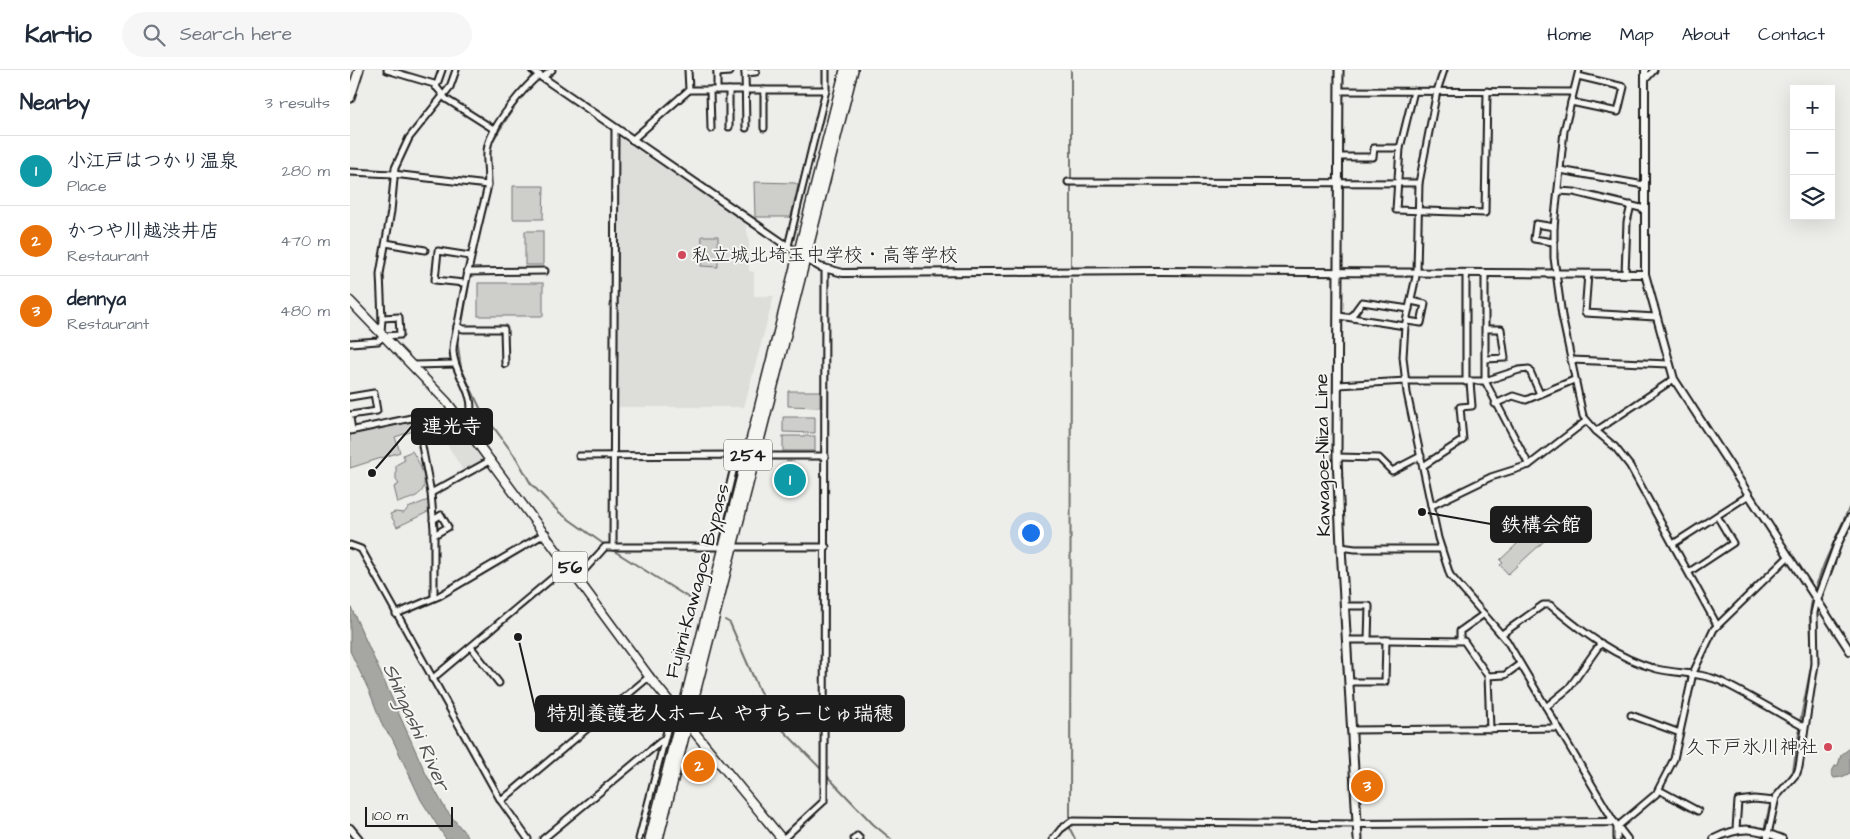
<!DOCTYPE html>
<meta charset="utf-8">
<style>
body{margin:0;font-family:"Architects Daughter","Klee One",sans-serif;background:#f6f6f7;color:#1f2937}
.controls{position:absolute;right:15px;top:15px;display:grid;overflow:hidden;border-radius:0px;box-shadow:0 5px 20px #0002}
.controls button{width:45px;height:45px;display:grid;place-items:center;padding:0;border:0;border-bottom:1px solid #e0e1e3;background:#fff;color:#1f2937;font:25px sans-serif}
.scale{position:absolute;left:15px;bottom:12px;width:88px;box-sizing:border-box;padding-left:5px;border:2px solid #1c1c1c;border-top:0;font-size:14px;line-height:18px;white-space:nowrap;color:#1c1c1c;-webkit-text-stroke:4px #f6f6f2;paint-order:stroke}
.you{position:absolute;left:680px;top:462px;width:18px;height:18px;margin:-12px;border:4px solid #fff;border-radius:50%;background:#1a73e8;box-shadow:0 0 0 8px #1a73e833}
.badge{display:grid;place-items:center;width:32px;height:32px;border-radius:50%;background:#2563eb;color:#fff;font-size:16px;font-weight:700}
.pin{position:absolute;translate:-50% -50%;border:2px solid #fff;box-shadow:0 1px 5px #0006}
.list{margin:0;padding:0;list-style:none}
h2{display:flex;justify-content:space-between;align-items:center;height:65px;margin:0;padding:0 20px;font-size:21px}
h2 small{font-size:16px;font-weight:400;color:#747a83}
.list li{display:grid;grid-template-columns:32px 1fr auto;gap:15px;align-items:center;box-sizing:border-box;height:70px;padding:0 20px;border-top:1px solid #e0e1e3}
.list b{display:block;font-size:19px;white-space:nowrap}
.list p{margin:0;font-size:16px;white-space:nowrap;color:#747a83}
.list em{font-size:16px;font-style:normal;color:#747a83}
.icon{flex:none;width:28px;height:28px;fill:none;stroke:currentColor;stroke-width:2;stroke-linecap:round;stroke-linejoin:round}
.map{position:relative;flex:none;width:1500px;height:769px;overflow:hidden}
header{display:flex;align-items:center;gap:30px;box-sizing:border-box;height:70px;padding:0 25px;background:#fff;border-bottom:1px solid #e0e1e3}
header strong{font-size:24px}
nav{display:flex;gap:28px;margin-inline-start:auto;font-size:18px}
.search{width:350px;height:45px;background:#f6f6f7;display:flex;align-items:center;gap:12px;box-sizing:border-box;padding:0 18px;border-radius:28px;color:#747a83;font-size:19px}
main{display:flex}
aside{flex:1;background:#fff}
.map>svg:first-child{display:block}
.built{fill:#ddddda}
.green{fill:#cececb;stroke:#757574}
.water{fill:#a6a6a3;stroke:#6f6f6d}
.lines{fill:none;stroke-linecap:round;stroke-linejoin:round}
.stream{stroke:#6f6f6d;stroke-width:2}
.minor-casing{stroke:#1c1c1c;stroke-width:9}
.tertiary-casing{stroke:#1c1c1c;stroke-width:10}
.secondary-casing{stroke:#1c1c1c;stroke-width:11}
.primary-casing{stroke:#1c1c1c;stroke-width:11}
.trunk-casing{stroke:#1c1c1c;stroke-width:12}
.minor{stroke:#f6f6f2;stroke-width:5}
.tertiary{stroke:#f6f6f2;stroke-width:6}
.secondary{stroke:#f6f6f2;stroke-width:7}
.primary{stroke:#f6f6f2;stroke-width:8}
.trunk{stroke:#f6f6f2;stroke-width:9}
.poi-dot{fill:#d1495b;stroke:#f6f6f2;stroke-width:2}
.labels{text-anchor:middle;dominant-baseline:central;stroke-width:4;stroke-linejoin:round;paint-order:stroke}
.shield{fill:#f6f6f2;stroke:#5d5d5c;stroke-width:1}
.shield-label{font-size:18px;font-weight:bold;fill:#1c1c1c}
.poi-label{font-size:19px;fill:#1c1c1c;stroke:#f6f6f2;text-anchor:start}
.street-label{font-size:19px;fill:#1c1c1c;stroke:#f6f6f2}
.water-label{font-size:20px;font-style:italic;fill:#535352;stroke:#f6f6f2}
.leader{fill:none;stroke:#1c1c1c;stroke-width:2}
.callout-dot{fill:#1c1c1c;stroke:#f6f6f2;stroke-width:2}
.callout{fill:#1c1c1c;stroke:#1c1c1c;stroke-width:2}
.callout-label{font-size:20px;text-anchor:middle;font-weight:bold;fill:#fff}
</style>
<header>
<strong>Kartio</strong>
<div class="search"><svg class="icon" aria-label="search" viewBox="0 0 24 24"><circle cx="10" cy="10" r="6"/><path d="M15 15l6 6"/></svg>Search here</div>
<nav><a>Home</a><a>Map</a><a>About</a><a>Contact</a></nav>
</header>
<main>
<aside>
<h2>Nearby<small>3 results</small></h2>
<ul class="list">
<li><span class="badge" style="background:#0f9aa8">1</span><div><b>小江戸はつかり温泉</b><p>Place</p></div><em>280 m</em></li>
<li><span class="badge" style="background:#e8710a">2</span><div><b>かつや川越渋井店</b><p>Restaurant</p></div><em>470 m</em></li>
<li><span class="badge" style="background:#e8710a">3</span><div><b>dennya</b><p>Restaurant</p></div><em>480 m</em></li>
</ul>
</aside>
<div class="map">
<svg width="1500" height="769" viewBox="0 0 1500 769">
<rect width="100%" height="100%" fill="#edede9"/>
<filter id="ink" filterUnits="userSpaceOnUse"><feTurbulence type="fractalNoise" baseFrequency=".02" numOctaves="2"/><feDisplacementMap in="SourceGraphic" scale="10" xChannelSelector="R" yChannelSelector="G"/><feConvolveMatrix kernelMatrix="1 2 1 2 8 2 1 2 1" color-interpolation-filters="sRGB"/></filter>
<g filter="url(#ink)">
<g class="built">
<path d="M267 66 395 152 399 169V201L404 202V226H424L394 337H265Z"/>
<path d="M110 356 136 390 114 402 92 366Z"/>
</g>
<g class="green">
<path d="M404 112 445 113 448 115 441 147H405Z"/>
<path d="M163 116H194L193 149H163Z"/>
<rect x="175" y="161" width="18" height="34"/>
<path d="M352 166H368V197L351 196Z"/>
<rect x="128" y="213" width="65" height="33"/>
<path d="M438 321H470V337L438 336Z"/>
<path d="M433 347H465V363L433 362Z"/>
<path d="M61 352 63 361 45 367 50 382 0 398V364Z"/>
<rect x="433" y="366" width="32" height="15"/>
<path d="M62 381C68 390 80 412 71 422 65 429 56 429 48 433L44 417 49 414 46 410V395L55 390 53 385Z"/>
<path d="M78 430 80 441 47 457 40 444 45 442 54 443 58 438Z"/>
<path d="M1185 447 1203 463 1158 504 1150 495 1153 493 1150 490 1167 474 1163 469Z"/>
</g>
<g class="water">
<path d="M0 535 76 704 96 740 120 769H96L71 730 42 668 33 657 20 623 0 581Z"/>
<path d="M1500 678V703L1492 707 1484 708 1481 703 1485 696 1488 695 1491 685Z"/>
</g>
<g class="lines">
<g class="stream">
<path d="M136 135 142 114 139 88 142 72 172 25"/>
<path d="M126 176 131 152"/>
<path d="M124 185 112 254 107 269 111 298 131 340 167 389 181 414 210 443 255 475"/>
<path d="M721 196V0"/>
<path d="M721 209 720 759 725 769"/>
<path d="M261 479 347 533"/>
<path d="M1464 521 1474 494 1500 436"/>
<path d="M375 550 380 553 409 620 431 658 473 701"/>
<path d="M1450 652 1462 592 1460 544 1462 528"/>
<path d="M476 705 523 754 541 769"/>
<path d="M1412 769 1422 726 1438 709 1443 701 1450 657"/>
</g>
<g class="minor-casing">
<g id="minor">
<path d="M37 0 84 14 96 29 145 60"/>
<path d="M395 0 396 58"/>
<path d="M1094 0 1087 21 1069 113 1067 202 1055 256 1053 287 1057 323 1088 468 1100 505 1157 571 1264 752"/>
<path d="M1229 0 1214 61 1204 157V188L1212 246 1233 346 1246 361 1265 377 1280 396 1367 555"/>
<path d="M367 3 380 2"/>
<path d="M395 3 406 2"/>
<path d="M192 8 202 0"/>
<path d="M1295 10 1304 0"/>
<path d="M86 17 92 0"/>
<path d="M339 20H476V0"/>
<path d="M360 20 361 59"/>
<path d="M367 20V0"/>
<path d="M989 21 1222 22"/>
<path d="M1064 21 1050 78 1046 140 1135 143 1137 21"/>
<path d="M1221 32 1268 42 1274 17 1228 6"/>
<path d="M379 57V20"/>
<path d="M414 58V20"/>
<path d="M282 70 339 20 338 0"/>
<path d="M989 87H1023L1024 78H1050"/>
<path d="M1210 100 1294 115"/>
<path d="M0 102 43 104 138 115"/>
<path d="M718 112 1069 113"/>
<path d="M1208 121 1224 122 1295 139"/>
<path d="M1203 172 1184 169 1186 154 1204 157"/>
<path d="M36 173 75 180"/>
<path d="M438 176 476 20"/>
<path d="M117 202 195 201"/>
<path d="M1116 203V312"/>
<path d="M1238 204 1235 243 1306 247"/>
<path d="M1275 204 1277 152 1281 135"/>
<path d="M114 213 85 210 88 181 120 186"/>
<path d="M989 246 1055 256"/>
<path d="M1001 247 1012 232 1059 239"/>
<path d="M1057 251 1071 253 1075 234 1061 231"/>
<path d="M107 256 113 259H154L155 294"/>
<path d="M1136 259H1151L1155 288 1136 289"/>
<path d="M31 262 32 249 30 204 41 141 45 98 59 68 100 17 106 0"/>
<path d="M0 273 28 271 34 266 50 265 49 247 32 248"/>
<path d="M1221 290 1319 294"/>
<path d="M64 295 105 294"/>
<path d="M988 315 1056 311H1135V203"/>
<path d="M0 327 24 323 27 341 0 345"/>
<path d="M1145 334 1163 326 1176 330 1224 310"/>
<path d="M0 348 2 360"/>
<path d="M115 355C133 328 104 308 103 281 103 268 108 256 110 243 117 203 126 164 136 124 141 106 134 90 138 75 143 55 173 18 189 5L182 0"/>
<path d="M0 361 66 347"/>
<path d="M1246 361 1324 309"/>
<path d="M72 376 81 423"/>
<path d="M229 386 387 385 365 476"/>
<path d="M418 386H475"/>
<path d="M987 387 1029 388 1042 401 1071 386"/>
<path d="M1179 395 1135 311 1169 300 1179 299 1190 324"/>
<path d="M1073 396 1113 370 1110 337 1122 336 1120 312"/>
<path d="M1081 436 1141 407 1179 395 1236 351"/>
<path d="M83 450 91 445 98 457 84 465"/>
<path d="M1323 474 1399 425"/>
<path d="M0 475 11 479 151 731 178 769"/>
<path d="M263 477 265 58"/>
<path d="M991 477 1005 479H1091"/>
<path d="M1339 502 1383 473 1367 446"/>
<path d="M228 507 255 477H476"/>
<path d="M84 527V459L81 423 141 390"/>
<path d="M995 536H1019L1018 570H1036L1035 612H999"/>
<path d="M46 544 89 526 196 463"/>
<path d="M1152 564 1193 535H1200C1231 561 1267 589 1307 599 1328 604 1350 602 1370 611 1399 625 1426 642 1454 657"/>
<path d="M996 570H1018"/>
<path d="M1036 570 1114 571 1138 606 1140 659"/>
<path d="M1110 570V561L1113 559 1134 544"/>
<path d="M121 577 149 613"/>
<path d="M1138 606 1155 605 1170 594"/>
<path d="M82 609 218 495"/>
<path d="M1196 637 1219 618 1251 573"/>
<path d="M1281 645 1330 663"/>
<path d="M1001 660 1209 658"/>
<path d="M1309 720 1348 741"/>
<path d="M151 731 300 606"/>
<path d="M1386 759 1388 731 1404 729 1425 731"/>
<path d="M193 769 315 668"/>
<path d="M289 769 323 637"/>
<path d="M433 769 474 731 475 198"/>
<path d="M504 769 507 766 510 769"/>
<path d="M703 769 711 759 722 751 1007 754"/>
<path d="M1267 769V757L1306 724 1324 689 1343 603 1364 559 1438 487"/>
<path d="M1417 769 1426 727 1447 703 1449 697 1465 594 1464 543 1467 530"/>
</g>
</g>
<g class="tertiary-casing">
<g id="tertiary">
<path d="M1295 0V204L1324 309 1500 581"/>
<path d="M189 5 456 189 470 197 493 203 810 201 1295 204"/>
<path d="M1467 530 1488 473 1500 448"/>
<path d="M1007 754 1264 752 1277 769"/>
<path d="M0 758 9 769"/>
<path d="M1364 769C1390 756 1405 757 1432 769"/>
</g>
</g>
<g class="secondary-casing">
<path id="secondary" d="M989 0 987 387 991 477 1008 769"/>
</g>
<g class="primary-casing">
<g id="primary">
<path d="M0 28 9 0"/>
<path d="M0 231 97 332 301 609 432 769"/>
</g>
</g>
<g class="trunk-casing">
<g id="trunk">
<path d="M300 769 495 0"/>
<path d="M308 769 503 0"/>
</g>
</g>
<use href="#minor" class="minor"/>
<use href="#tertiary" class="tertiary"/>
<use href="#secondary" class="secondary"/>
<use href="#primary" class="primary"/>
<use href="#trunk" class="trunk"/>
</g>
</g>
<g class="poi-dot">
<circle cx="332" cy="185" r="5"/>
<circle cx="1478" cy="677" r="5"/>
</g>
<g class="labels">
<g class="shield">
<rect x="374" y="369.5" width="48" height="31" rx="4"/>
<rect x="202.5" y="481.5" width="35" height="31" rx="4"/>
</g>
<g class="shield-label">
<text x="398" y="385">254</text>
<text x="220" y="497">56</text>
</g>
<g class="poi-label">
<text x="342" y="185">私立城北埼玉中学校・高等学校</text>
<text x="1468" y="677" text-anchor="end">久下戸氷川神社</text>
</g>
<g class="street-label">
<text transform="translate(973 385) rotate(-91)">Kawagoe-Niiza Line</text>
<text transform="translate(348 511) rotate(-75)">Fujimi-Kawagoe Bypass</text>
</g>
<g class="water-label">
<text transform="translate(66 657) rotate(66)">Shingashi River</text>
</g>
</g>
<path class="leader" d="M22 403L62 356M1072 442L1141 454M168 567L186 643"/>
<g class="callout-dot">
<circle cx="22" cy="403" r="5"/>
<circle cx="1072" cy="442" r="5"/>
<circle cx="168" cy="567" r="5"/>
</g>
<g class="callout">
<rect x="62" y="339" width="80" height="35" rx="5"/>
<rect x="1141" y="437" width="100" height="35" rx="5"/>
<rect x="186" y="626" width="368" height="35" rx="5"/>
</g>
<g class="callout-label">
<text x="102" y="363">連光寺</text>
<text x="1191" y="461">鉄構会館</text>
<text x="370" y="650">特別養護老人ホーム やすらーじゅ瑞穂</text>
</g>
</svg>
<div class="controls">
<button>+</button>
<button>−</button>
<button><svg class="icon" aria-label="layers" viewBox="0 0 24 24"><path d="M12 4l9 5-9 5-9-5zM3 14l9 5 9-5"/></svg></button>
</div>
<div class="scale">100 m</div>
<div class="you"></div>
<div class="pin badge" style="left:440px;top:410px;background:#0f9aa8">1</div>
<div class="pin badge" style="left:349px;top:696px;background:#e8710a">2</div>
<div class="pin badge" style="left:1017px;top:716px;background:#e8710a">3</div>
</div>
</main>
